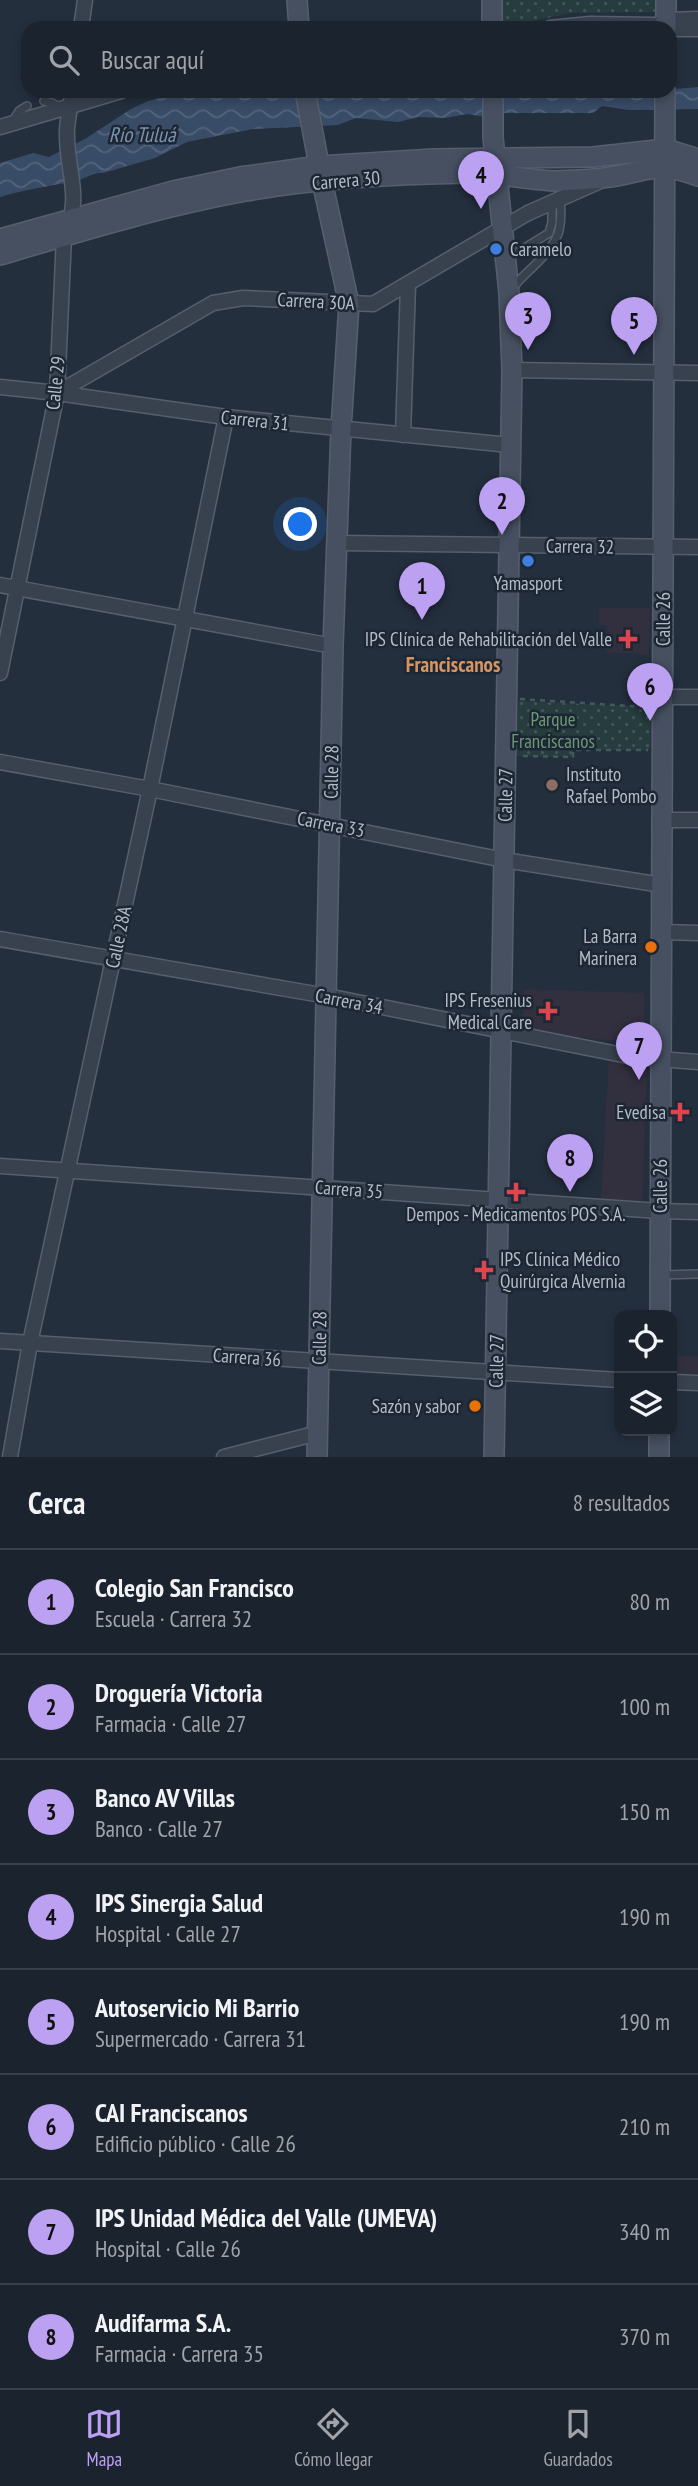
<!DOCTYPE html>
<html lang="es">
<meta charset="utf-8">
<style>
body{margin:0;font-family:"PT Sans Narrow",sans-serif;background:#282f3a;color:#f1f3f6}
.controls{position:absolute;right:21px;bottom:21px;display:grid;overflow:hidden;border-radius:14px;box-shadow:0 4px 10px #0003}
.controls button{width:63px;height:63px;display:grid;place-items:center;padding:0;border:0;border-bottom:2px solid #39404a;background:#1b232e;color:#f1f3f6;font:35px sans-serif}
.you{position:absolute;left:301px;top:525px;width:24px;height:24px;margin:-18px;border:5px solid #fff;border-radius:50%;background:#1a73e8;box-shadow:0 0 0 10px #1a73e833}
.badge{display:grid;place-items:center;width:46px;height:46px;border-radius:50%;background:#bca0f2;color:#111;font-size:23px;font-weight:700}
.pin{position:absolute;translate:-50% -58px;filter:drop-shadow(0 2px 4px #0008)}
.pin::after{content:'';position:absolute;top:37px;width:24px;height:21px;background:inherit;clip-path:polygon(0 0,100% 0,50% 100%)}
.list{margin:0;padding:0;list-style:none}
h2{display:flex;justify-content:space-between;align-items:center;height:91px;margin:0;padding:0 28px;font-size:30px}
h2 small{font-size:23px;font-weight:400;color:#a0a4aa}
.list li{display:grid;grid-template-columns:46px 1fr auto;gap:21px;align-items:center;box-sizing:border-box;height:105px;padding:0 28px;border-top:2px solid #39404a}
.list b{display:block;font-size:26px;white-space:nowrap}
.list p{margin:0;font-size:23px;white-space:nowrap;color:#a0a4aa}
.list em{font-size:23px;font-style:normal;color:#a0a4aa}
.icon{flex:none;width:38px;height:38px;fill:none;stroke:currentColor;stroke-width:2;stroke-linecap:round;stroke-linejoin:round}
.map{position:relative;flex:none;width:698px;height:1457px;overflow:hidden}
.search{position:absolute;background:#1b232e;box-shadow:0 4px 10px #0003;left:21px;right:21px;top:21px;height:77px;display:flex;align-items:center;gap:18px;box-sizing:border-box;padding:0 24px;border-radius:21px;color:#a0a4aa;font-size:26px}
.sheet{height:931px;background:#1b232e}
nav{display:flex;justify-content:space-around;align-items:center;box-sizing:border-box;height:98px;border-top:2px solid #39404a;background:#1b232e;font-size:19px;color:#a0a4aa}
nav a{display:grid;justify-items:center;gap:4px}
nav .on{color:#bca0f2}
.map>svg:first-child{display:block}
.medical{fill:#32303f}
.park{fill:url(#park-dots)}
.water{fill:url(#water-waves)}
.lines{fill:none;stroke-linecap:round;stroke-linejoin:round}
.lane-casing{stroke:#565f6c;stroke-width:10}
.street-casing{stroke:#565f6c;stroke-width:17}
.secondary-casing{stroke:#565f6c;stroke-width:22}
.path{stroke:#44595c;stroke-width:2.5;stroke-dasharray:5 5;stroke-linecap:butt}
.lane{stroke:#38414e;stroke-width:7}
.street{stroke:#38414e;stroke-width:14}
.secondary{stroke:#465061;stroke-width:19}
.shop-dot{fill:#3f7fe0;stroke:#1d2633;stroke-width:2.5}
.health-dot{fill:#e0444e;stroke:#1d2633;stroke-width:2.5}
.education-dot{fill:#8d6e63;stroke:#1d2633;stroke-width:2.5}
.food-dot{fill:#e8710a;stroke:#1d2633;stroke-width:2.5}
.labels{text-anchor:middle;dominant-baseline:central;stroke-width:5;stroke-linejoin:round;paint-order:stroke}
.street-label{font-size:19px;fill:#b4bcc9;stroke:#1d2633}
.poi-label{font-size:19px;fill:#b4bcc9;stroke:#1d2633;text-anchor:end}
.park-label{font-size:19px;fill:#6b9a76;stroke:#1d2633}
.water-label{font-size:21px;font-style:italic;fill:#7c92b1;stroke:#1d2633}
.neighbourhood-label{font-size:21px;font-weight:bold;fill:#d59563;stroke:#1d2633}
</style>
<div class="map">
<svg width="698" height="1457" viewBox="0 0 698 1457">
<defs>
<pattern id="park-dots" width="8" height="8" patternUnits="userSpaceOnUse" patternTransform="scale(1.75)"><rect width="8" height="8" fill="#263c3f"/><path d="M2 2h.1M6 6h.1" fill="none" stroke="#435659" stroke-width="1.8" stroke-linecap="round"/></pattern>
<pattern id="water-waves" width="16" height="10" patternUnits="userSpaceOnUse" patternTransform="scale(1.75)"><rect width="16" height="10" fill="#394c67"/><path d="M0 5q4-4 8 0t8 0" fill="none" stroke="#53647b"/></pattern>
</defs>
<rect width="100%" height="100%" fill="#242f3e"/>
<g class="medical">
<path d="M599 608H650L649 654 607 653V625H599Z"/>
<path d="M524 989 644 993 645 1043 571 1037 522 1030Z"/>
<path d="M609 1060 647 1066 642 1204 601 1202Z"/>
<rect x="675" y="1356" width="23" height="18"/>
</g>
<g class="park">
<path d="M500 0H658V12L571 13 500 28Z"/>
<path d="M518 701 651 707 650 750H573V757L516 756Z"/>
</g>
<path class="water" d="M670 85 676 89 698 87V109L629 110 602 106 593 113H499L492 118 467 114 445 118 418 117 398 122 356 118 338 125 253 129 187 142 155 158 103 173C91 172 84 180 72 182 48 186 23 190 0 197V163L33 153 49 157 85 139 131 109 148 101 189 91H344C373 99 407 99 436 91H670Z"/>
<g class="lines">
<g class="lane-casing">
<g id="lane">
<path d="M44 101 52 103 61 108"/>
<path d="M13 121 19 111 27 106"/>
<path d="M508 258 549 233 552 222V202"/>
<path d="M513 288C520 278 528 272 536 264 559 241 563 230 560 199"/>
<path d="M661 1275 698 1274"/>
</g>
</g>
<g class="street-casing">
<g id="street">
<path d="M660 23 666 20 698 19"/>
<path d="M81 28 85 0"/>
<path d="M550 28 590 24 656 25 662 28"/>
<path d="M670 29H698"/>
<path d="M0 127 121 91"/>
<path d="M512 370 698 373"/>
<path d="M0 387 57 393 226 417 510 445"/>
<path d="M57 393 213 303 243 298 373 304 528 213 598 182"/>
<path d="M403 435 408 285"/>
<path d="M337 543 698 547"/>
<path d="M0 585 333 646"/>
<path d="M0 673 57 393 64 236C84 196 65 169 67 129 68 116 71 103 73 91"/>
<path d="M663 697H698"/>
<path d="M0 762 150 789 504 860 662 885"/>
<path d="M662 820H698"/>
<path d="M661 932 698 933"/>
<path d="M0 939 327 996 633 1057 698 1062"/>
<path d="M0 1166 660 1211 698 1212"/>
<path d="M0 1341 619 1380"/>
<path d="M672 1382 698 1383"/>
<path d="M10 1457 30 1343 150 789 226 417"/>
<path d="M224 1457 318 1433"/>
</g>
</g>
<g class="secondary-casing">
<g id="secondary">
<path d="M297 0 299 28"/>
<path d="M492 0V28"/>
<path d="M666 28V0"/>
<path d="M305 91 322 181 349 304 341 429 333 646 317 1457"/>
<path d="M493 91V137L509 293 512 370 494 1457"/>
<path d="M0 239 173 191 240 177 319 166 434 159 593 157 666 149 698 159"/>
<path d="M0 255C81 231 163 206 246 191 319 178 394 174 468 173 498 172 528 181 558 181 574 180 594 180 610 177 650 171 656 160 698 176"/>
<path d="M660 1315 665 91"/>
<path d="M659 1457V1431"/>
</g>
</g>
<g class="path">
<path d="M517 28 537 23"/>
<path d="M520 699 646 707"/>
<path d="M523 756 573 757V750H648"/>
</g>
<use href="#lane" class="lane"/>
<use href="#street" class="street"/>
<use href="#secondary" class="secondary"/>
</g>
<g class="shop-dot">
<circle cx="496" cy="249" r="7"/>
<circle cx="528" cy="561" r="7"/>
</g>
<g class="health-dot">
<path d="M624.5 628.5h7v7h7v7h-7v7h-7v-7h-7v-7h7z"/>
<path d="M544.5 1000.5h7v7h7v7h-7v7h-7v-7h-7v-7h7z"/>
<path d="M676.5 1101.5h7v7h7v7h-7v7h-7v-7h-7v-7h7z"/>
<path d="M512.5 1181.5h7v7h7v7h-7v7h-7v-7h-7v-7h7z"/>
<path d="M480.5 1259.5h7v7h7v7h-7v7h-7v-7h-7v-7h7z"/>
</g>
<circle class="education-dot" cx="552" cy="785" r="7"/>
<g class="food-dot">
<circle cx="651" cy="947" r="7"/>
<circle cx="475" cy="1406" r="7"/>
</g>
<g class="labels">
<g class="street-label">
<text transform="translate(346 180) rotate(-5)">Carrera 30</text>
<text transform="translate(316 301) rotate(3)">Carrera 30A</text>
<text transform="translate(55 383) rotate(-84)">Calle 29</text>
<text transform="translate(255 420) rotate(6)">Carrera 31</text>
<text transform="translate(580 546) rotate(1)">Carrera 32</text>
<text transform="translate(663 619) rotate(-90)">Calle 26</text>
<text transform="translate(331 772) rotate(-89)">Calle 28</text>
<text transform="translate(505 795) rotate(-89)">Calle 27</text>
<text transform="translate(331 824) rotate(11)">Carrera 33</text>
<text transform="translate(118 937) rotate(-78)">Calle 28A</text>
<text transform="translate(349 1001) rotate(11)">Carrera 34</text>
<text transform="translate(660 1186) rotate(-90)">Calle 26</text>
<text transform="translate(349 1189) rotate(4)">Carrera 35</text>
<text transform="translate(319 1338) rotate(-89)">Calle 28</text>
<text transform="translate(247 1357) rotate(4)">Carrera 36</text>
<text transform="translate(496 1361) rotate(-89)">Calle 27</text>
</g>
<g class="poi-label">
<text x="510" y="249" text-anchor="start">Caramelo</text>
<text x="528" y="583" text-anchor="middle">Yamasport</text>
<text x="612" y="639">IPS Clínica de Rehabilitación del Valle</text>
<text x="566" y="774" text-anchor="start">Instituto<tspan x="566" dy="22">Rafael Pombo</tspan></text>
<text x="637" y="936">La Barra<tspan x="637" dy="22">Marinera</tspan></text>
<text x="532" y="1000">IPS Fresenius<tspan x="532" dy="22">Medical Care</tspan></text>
<text x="666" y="1112">Evedisa</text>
<text x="516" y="1214" text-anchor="middle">Dempos - Medicamentos POS S.A.</text>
<text x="500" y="1259" text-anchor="start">IPS Clínica Médico<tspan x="500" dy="22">Quirúrgica Alvernia</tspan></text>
<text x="461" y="1406">Sazón y sabor</text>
</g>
<g class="park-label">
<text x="553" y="719">Parque<tspan x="553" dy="22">Franciscanos</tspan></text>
</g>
<g class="water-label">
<text x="142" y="134">Río Tuluá</text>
</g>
<g class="neighbourhood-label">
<text x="453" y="664">Franciscanos</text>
</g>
</g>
</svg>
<div class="controls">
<button><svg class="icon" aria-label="locate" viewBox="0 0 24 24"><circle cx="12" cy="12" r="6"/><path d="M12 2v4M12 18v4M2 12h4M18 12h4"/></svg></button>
<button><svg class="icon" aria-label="layers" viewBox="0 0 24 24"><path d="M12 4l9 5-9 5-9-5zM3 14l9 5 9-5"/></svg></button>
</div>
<div class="you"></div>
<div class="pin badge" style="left:422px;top:620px">1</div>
<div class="pin badge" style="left:502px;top:535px">2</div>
<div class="pin badge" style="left:528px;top:350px">3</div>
<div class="pin badge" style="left:481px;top:209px">4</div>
<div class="pin badge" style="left:634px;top:355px">5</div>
<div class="pin badge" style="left:650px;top:721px">6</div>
<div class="pin badge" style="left:639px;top:1080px">7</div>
<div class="pin badge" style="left:570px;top:1192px">8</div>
<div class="search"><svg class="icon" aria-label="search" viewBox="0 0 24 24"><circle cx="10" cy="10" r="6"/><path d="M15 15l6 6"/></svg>Buscar aquí</div>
</div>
<section class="sheet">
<h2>Cerca<small>8 resultados</small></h2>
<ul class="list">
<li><span class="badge">1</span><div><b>Colegio San Francisco</b><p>Escuela · Carrera 32</p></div><em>80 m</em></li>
<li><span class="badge">2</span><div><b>Droguería Victoria</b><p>Farmacia · Calle 27</p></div><em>100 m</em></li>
<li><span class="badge">3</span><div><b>Banco AV Villas</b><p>Banco · Calle 27</p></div><em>150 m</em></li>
<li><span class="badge">4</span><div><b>IPS Sinergia Salud</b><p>Hospital · Calle 27</p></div><em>190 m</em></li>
<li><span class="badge">5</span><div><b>Autoservicio Mi Barrio</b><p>Supermercado · Carrera 31</p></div><em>190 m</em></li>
<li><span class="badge">6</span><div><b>CAI Franciscanos</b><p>Edificio público · Calle 26</p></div><em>210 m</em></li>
<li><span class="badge">7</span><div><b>IPS Unidad Médica del Valle (UMEVA)</b><p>Hospital · Calle 26</p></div><em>340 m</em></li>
<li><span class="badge">8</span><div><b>Audifarma S.A.</b><p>Farmacia · Carrera 35</p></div><em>370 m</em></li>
</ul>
</section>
<nav>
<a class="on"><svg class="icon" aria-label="map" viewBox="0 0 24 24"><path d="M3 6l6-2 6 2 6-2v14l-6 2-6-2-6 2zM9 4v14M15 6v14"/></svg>Mapa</a>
<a><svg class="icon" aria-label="directions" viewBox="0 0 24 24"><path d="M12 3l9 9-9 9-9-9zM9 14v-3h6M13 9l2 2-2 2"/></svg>Cómo llegar</a>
<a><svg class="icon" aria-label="saved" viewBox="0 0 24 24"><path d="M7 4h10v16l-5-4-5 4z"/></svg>Guardados</a>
</nav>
